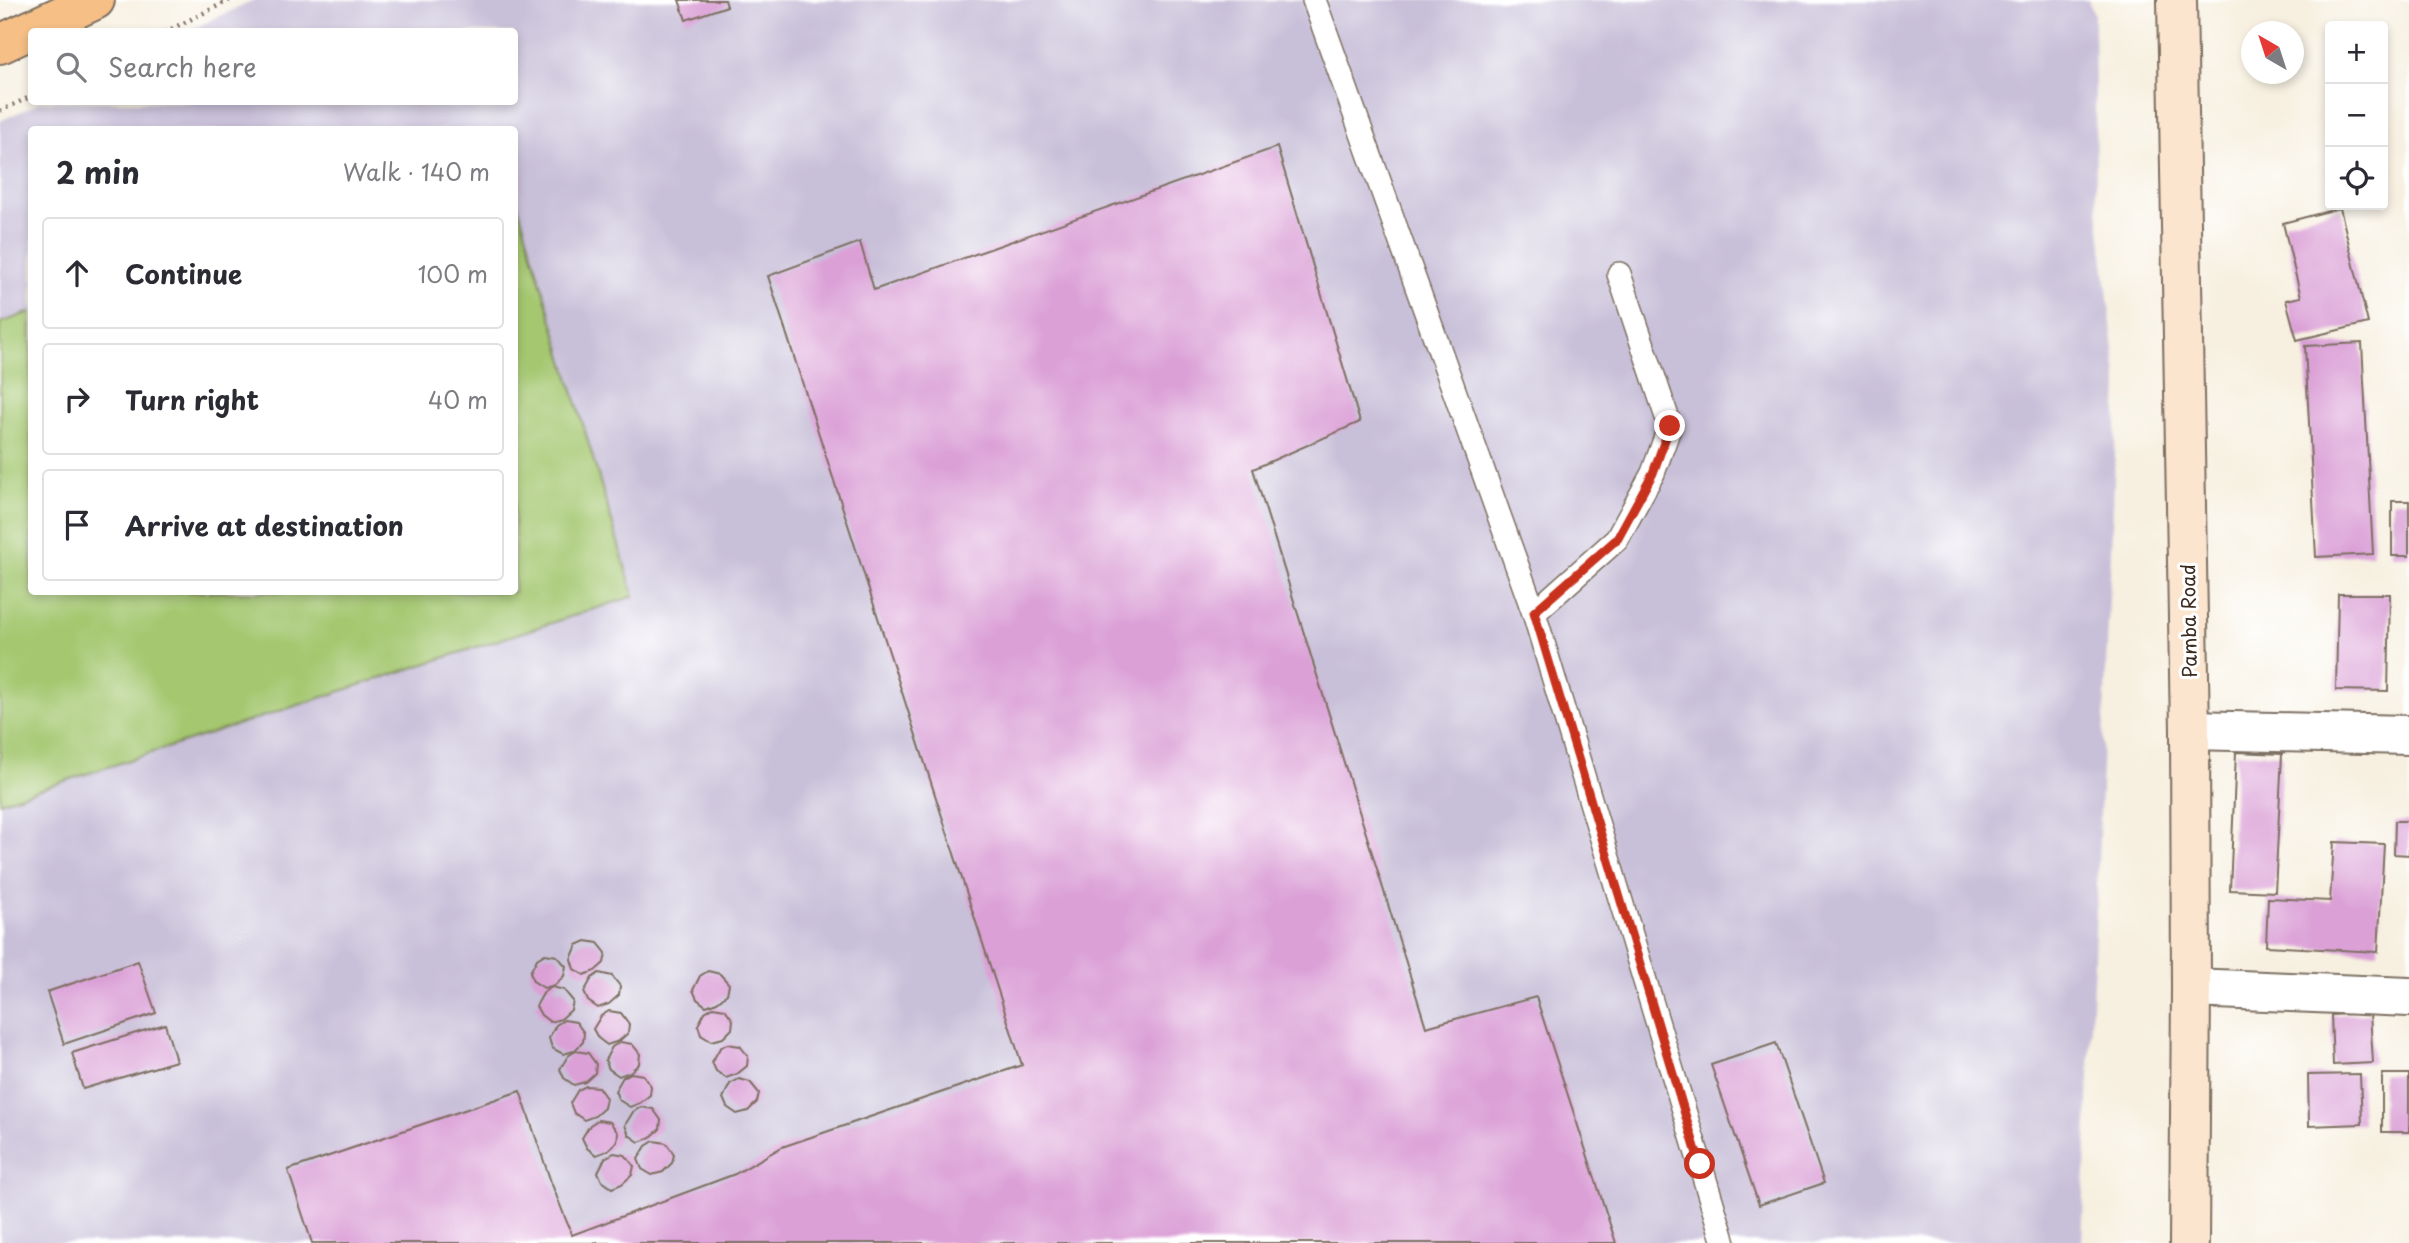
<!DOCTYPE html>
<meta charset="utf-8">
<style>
body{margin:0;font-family:"Playpen Sans",sans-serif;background:#f7f7f7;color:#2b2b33}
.controls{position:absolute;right:21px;top:21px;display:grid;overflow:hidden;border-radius:7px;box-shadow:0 4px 10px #0003}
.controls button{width:63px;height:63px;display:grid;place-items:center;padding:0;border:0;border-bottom:2px solid #e1e1e2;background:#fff;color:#2b2b33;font:35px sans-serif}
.compass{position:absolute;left:2241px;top:21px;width:63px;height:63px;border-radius:50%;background:#fff;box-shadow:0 4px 10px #0003;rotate:321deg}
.stop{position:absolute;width:21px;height:21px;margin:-16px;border:5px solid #c8321e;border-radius:50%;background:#fff}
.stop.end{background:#c8321e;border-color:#fff;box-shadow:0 2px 7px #0008}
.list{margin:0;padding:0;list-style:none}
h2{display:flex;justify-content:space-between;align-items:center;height:91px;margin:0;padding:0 28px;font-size:30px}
h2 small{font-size:23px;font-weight:400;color:#7c7c81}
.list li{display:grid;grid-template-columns:46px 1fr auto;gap:21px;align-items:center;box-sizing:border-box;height:112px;margin:0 14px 14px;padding:0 14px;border:2px solid #e1e1e2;border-radius:7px}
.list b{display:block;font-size:26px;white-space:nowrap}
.list em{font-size:23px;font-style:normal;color:#7c7c81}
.icon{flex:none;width:38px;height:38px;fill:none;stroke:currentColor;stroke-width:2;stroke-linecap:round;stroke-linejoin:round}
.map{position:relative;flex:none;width:2409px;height:1243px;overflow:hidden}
.search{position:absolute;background:#fff;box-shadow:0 4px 10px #0003;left:28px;top:28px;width:490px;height:77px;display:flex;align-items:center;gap:18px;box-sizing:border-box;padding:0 24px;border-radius:7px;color:#7c7c81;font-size:26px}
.panel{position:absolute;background:#fff;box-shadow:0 4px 10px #0003;left:28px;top:126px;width:490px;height:469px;border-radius:7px}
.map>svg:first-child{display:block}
.industrial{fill:#c8bfd8;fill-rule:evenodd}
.green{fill:#a4c770;stroke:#707847;stroke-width:2}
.building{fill:#dba1d7}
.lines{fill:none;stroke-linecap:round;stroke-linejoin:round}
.service-casing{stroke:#7d6f62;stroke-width:26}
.minor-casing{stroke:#7d6f62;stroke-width:42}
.secondary-casing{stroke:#7d6f62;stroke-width:42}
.primary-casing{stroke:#7d6f62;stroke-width:42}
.path{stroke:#7d6f62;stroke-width:4.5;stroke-dasharray:2 5;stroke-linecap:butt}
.service{stroke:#fff;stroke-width:23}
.minor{stroke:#fff;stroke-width:38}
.secondary{stroke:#fbe5cf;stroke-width:38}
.primary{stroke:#f5bf86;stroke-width:38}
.route{stroke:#c8321e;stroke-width:9}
.labels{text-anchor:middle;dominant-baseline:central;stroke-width:6;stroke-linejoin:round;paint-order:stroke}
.street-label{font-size:19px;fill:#3b2a1e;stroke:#fff}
</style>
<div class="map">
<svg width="2409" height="1243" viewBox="0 0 2409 1243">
<rect width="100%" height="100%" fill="#fff"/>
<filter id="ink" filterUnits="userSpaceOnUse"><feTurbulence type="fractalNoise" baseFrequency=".0143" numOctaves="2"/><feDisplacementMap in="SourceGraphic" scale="14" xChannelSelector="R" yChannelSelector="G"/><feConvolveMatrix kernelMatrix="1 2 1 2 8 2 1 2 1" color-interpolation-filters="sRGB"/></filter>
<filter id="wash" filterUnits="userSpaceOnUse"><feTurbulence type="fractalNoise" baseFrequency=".00686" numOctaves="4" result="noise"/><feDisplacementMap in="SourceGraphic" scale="28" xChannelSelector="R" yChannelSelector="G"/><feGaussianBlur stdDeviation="1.57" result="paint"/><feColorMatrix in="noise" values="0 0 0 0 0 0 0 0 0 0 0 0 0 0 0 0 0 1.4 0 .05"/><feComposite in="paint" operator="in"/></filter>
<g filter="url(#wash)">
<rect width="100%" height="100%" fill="#f7f0e0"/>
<path class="industrial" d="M254 0H2088L2094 14 2096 192 2118 385 2082 1243H0V121L41 102H514V32L188 31ZM32 130H514V592H32Z"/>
<path class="green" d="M515 196 634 596 0 802V323L31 312 32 592H514Z"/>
<g id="blocks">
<g class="building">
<path d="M679 0H725L727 6 686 20Z"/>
<path d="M1277 147 1360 422 1253 469 1426 1027 1536 997 1616 1243H312L288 1170 520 1091 551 1182 572 1235 735 1174 782 1147 1022 1065 768 276 860 242 874 290Z"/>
<path d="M2340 208 2368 323 2297 340 2286 300 2301 297 2283 223Z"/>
<path d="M2362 343 2373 554 2316 557 2305 346Z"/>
<rect x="2392" y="501" width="17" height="55"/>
<path d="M2338 594H2390L2388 691 2336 690Z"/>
<path d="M2236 752 2282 754 2275 892 2230 890Z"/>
<path d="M2395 821H2409V855L2394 854Z"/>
<path d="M2334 842 2384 844 2378 952 2266 946 2268 898 2330 901Z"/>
<path d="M586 941 598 943 606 953 604 963 595 971 584 975 574 969 571 959 577 945Z"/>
<path d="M545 954 557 956 566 966 564 976 555 985 544 988 533 981 530 972 537 959Z"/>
<path d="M138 961 156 1013 64 1044 47 992Z"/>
<path d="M708 971 720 974 729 984 727 994 717 1002 706 1006 697 999 693 990 700 976Z"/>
<path d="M599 973 612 976 620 986 619 995 609 1004 598 1008 588 1001 584 992 592 978Z"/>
<path d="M552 987 564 990 573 1001 571 1010 561 1019 550 1022 541 1015 536 1006 544 992Z"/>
<path d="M713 1007 725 1009 733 1020 732 1029 723 1038 711 1041 701 1035 698 1025 705 1012Z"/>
<path d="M609 1011 621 1013 629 1024 628 1033 619 1041 607 1045 598 1038 593 1029 601 1016Z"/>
<path d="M2370 1013 2373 1063 2333 1065 2331 1015Z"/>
<path d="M564 1020 576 1022 584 1033 583 1042 574 1051 563 1054 552 1048 549 1038 556 1025Z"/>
<path d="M165 1024 176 1061 83 1089 72 1053Z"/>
<path d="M620 1042 632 1044 640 1054 639 1064 630 1072 619 1076 609 1069 605 1060 612 1047Z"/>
<path d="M1776 1043 1824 1183 1759 1205 1711 1065Z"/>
<path d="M727 1044 740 1046 748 1056 747 1066 737 1074 726 1078 716 1071 712 1062 720 1048Z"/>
<path d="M576 1051 588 1053 596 1064 595 1073 585 1082 574 1085 564 1078 560 1069 568 1056Z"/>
<path d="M631 1073 643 1075 651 1086 650 1095 640 1103 630 1107 619 1100 615 1091 623 1077Z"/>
<path d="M2360 1074 2362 1124 2309 1126 2308 1075Z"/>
<rect x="2382" y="1074" width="27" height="58"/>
<path d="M739 1079 750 1082 759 1093 757 1102 748 1111 737 1114 727 1107 723 1098 730 1084Z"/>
<path d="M586 1086 598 1087 606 1098 604 1108 595 1116 584 1120 574 1113 570 1103 578 1090Z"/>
<path d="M641 1107 653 1109 661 1120 660 1129 650 1138 639 1142 629 1135 625 1125 633 1112Z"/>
<path d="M598 1120 610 1122 618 1133 617 1142 607 1151 596 1155 587 1148 582 1138 590 1125Z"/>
<path d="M654 1141 666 1143 674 1154 672 1163 663 1172 652 1175 642 1169 638 1159 646 1146Z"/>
<path d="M614 1153 625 1155 634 1166 632 1175 622 1184 612 1188 602 1181 598 1172 605 1158Z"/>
</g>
</g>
</g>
<g filter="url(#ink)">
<use href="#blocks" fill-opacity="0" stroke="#7d6f62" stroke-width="2"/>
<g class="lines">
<g class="service-casing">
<g id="service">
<path d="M1314 0 1534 613 1724 1243"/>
<path d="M1534 613 1617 539 1653 473 1670 426 1619 274"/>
</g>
</g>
<g class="minor-casing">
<g id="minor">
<path d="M2190 730 2409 735"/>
<path d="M2191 988 2409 997"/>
</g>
</g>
<g class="secondary-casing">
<path id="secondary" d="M2177 0 2190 730 2191 988 2189 1243"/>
</g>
<g class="primary-casing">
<path id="primary" d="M0 44 95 0"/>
</g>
<g class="path">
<path d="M165 32 230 0"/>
<path d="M0 111 32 96"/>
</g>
<use href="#service" class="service"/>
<use href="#minor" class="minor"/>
<use href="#secondary" class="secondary"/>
<use href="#primary" class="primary"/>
</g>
</g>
<g class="lines" filter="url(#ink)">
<path class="route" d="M1670 426 1653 473 1617 539 1534 612 1700 1164"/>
</g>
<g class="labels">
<g class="street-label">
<text transform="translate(2188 621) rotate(-91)">Pamba Road</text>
</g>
</g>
</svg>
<div class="controls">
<button>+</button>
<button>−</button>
<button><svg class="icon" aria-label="locate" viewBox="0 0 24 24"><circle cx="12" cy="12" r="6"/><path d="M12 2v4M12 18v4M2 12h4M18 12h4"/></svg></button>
</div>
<svg class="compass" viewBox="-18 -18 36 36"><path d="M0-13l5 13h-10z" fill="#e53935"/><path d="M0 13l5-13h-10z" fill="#7c7c81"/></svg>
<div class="stop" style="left:1700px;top:1164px"></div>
<div class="stop end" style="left:1670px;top:426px"></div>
<div class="search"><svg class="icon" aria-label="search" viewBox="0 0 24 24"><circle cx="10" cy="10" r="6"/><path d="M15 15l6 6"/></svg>Search here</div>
<section class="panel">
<h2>2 min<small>Walk · 140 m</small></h2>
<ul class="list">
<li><svg class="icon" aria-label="ahead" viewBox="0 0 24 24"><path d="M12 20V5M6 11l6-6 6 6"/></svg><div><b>Continue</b></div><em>100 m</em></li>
<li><svg class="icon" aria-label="right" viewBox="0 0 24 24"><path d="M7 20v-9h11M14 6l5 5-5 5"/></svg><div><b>Turn right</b></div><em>40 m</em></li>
<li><svg class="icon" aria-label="arrive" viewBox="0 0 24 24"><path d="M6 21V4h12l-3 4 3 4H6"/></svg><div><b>Arrive at destination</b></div></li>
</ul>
</section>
</div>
